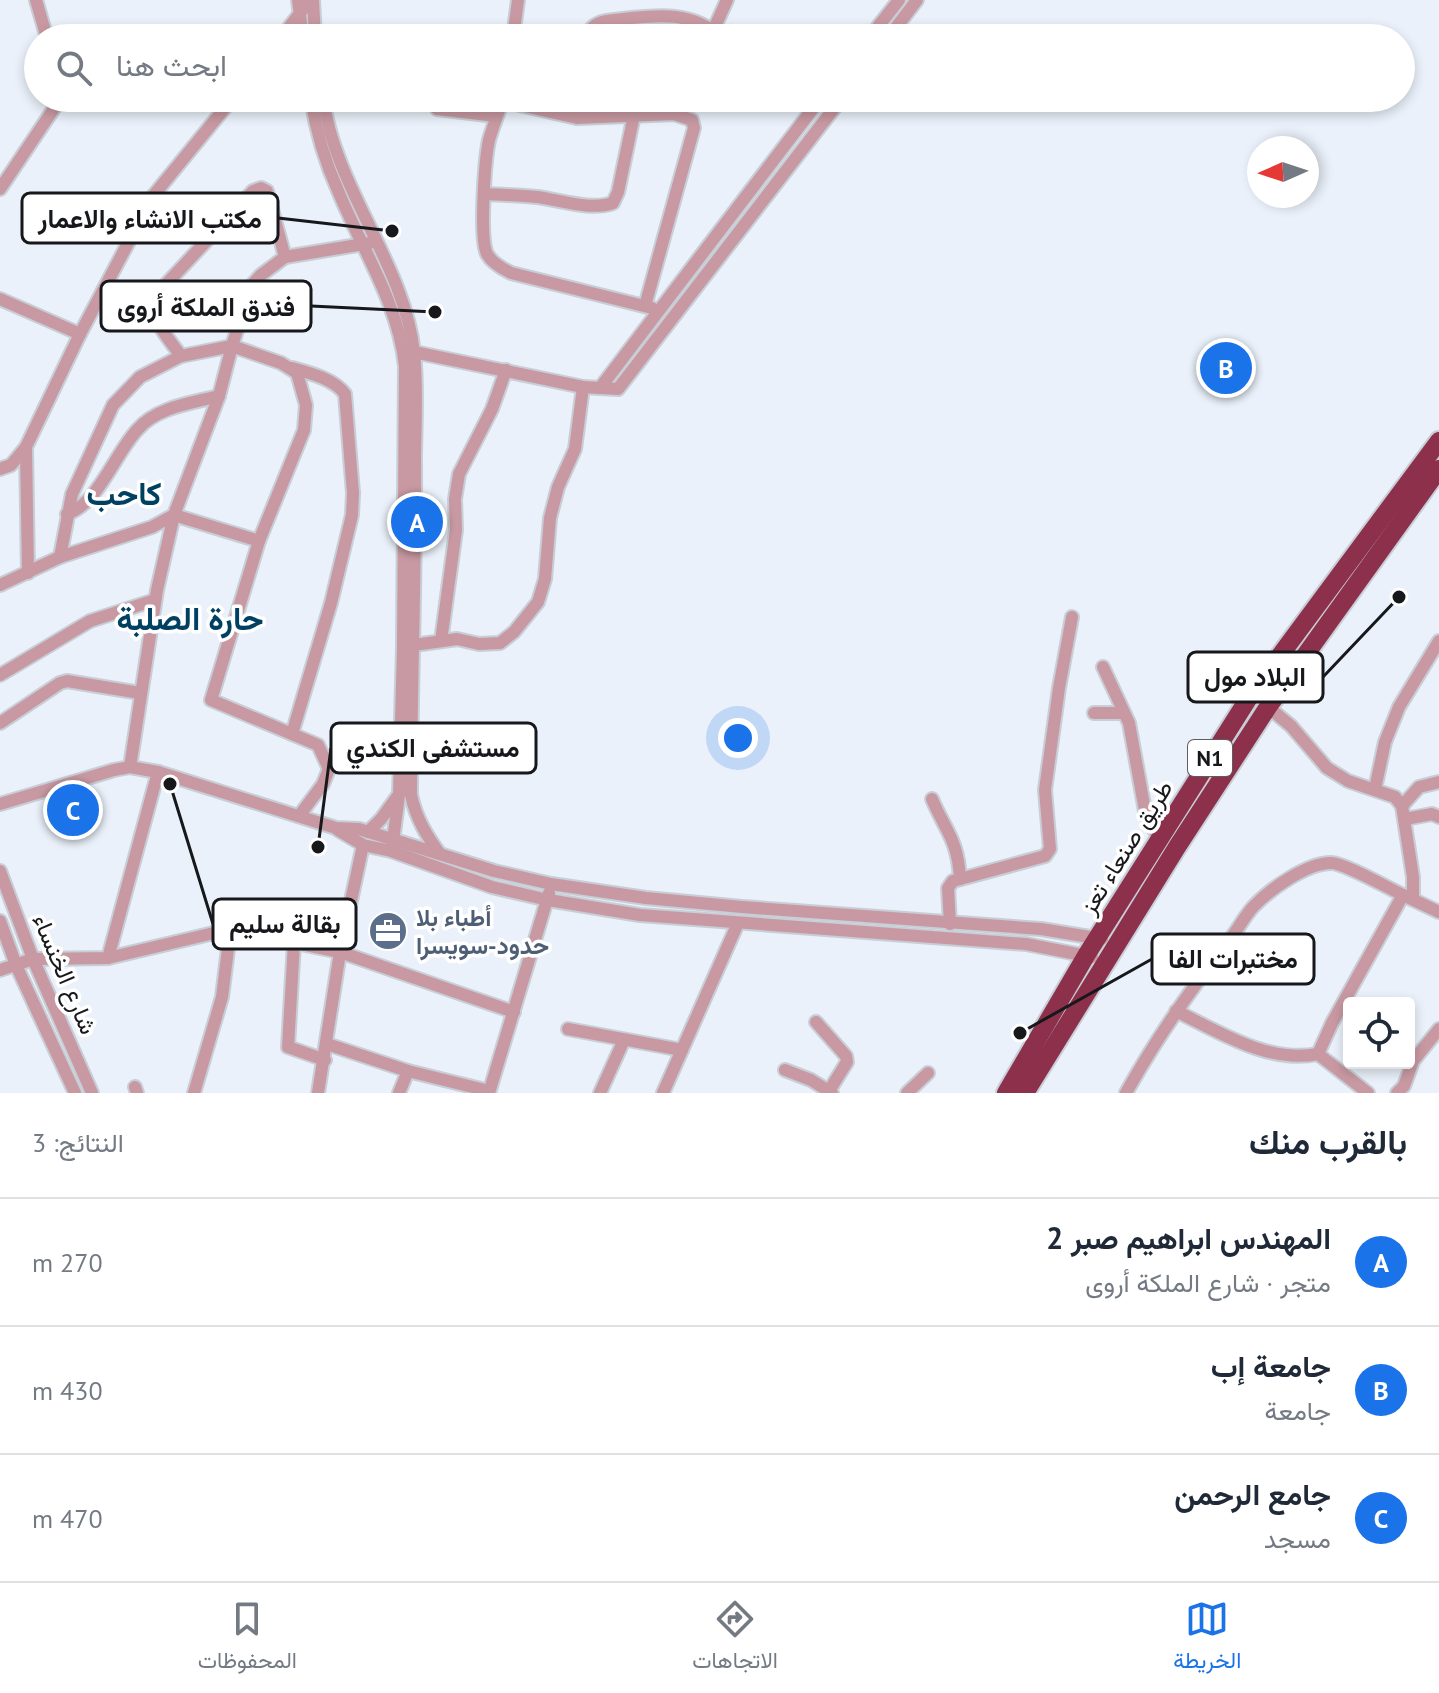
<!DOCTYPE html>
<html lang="ar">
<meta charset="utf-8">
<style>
body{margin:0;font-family:"PT Sans",Vazirmatn,sans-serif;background:#f2f2f3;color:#1f2937;direction:rtl}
.controls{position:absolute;right:24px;bottom:24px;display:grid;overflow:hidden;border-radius:8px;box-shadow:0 4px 12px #0003}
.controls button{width:72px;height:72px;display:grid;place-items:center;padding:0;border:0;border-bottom:2px solid #e0e1e3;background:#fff;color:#1f2937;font:40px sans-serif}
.compass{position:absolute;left:1247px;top:136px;width:72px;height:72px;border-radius:50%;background:#fff;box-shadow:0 4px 12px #0003;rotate:267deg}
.you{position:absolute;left:738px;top:738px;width:28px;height:28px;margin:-20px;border:6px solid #fff;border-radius:50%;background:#1a73e8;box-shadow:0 0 0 12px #1a73e833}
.badge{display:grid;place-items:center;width:52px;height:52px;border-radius:50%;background:#1a73e8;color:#fff;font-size:26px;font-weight:700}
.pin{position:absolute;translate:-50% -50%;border:4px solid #fff;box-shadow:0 2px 8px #0006}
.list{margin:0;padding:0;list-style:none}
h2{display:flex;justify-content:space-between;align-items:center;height:104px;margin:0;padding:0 32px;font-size:34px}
h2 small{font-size:26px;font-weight:400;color:#747a83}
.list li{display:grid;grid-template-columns:52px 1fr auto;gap:24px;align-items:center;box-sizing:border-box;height:128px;padding:0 32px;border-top:2px solid #e0e1e3}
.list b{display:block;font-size:30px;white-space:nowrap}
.list p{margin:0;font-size:26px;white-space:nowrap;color:#747a83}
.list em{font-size:26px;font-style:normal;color:#747a83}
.icon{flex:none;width:44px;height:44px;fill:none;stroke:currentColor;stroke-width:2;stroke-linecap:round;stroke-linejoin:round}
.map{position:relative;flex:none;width:1439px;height:1093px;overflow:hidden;direction:ltr}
.search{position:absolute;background:#fff;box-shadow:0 4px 12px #0003;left:24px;right:24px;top:24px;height:88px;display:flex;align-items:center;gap:20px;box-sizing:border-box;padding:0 28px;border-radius:44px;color:#747a83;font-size:30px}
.sheet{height:488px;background:#fff}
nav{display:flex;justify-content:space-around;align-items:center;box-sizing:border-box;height:112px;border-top:2px solid #e0e1e3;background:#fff;font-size:22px;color:#747a83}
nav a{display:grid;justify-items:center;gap:4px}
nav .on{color:#1a73e8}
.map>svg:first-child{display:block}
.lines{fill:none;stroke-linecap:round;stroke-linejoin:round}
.minor-casing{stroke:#c8ced6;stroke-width:16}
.highway-casing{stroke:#c8ced6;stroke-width:22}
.minor{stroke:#c899a2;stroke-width:12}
.highway{stroke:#8c304c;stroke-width:18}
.labels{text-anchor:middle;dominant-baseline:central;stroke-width:7;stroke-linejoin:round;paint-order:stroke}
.shield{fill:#fff;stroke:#5c5d5f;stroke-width:2}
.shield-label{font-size:22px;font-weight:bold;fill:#16181b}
.street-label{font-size:24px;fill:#16181b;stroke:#fff}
.service-label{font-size:24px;font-weight:bold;fill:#4e5e75;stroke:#fff;text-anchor:start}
.district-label{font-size:32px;font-weight:bold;fill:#004060;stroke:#fff}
.leader{fill:none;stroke:#16181b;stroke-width:3}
.callout-dot{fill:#16181b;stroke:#fff;stroke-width:3}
.callout{fill:#fff;stroke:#16181b;stroke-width:3}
.callout-label{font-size:26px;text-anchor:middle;font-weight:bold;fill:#16181b}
</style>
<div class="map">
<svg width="1439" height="1093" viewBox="0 0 1439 1093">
<rect width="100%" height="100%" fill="#eaf1fa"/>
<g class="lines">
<g class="minor-casing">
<g id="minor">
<path d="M36 0 47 38"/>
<path d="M298 0 303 38"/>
<path d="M313 0 315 38"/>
<path d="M713 31 727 0"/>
<path d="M281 38 310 0"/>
<path d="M513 38 518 0"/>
<path d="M586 38C588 34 589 30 593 27 600 20 614 20 623 19 657 15 695 11 720 38"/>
<path d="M869 38 899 0"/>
<path d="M888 38 917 0"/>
<path d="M311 98C316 132 325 162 339 193 363 251 398 303 405 366L403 647 399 795 392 848"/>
<path d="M323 98C335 189 405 265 414 353 418 389 415 426 415 462 416 573 411 684 411 795 416 818 426 835 440 854"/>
<path d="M503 98C499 112 493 126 489 140 485 159 479 237 487 254 492 263 503 269 511 273L652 308"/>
<path d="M502 101 577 118 674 114 692 120 694 128 645 306"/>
<path d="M437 109 496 116"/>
<path d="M577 118 579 98"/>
<path d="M0 189 61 98"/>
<path d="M485 194C502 195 520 195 537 197 560 200 591 211 613 203L618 192 634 115"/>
<path d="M0 299 80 334"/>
<path d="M414 352 583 387 618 389 842 98"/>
<path d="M181 356C169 338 145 316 157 294L253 191 261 188 267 191 285 257"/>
<path d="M600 388 821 98"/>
<path d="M26 447 28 573"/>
<path d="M0 469 11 465 26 447 80 334 153 196 233 98"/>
<path d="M67 514C99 503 115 453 138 429 157 407 192 403 219 396"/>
<path d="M60 557 72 494 113 405 140 377 181 356 232 346 281 363 297 373 306 405 304 430 259 541 211 700 318 745 329 769 323 784 299 816"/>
<path d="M0 585 60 557 152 527 174 515 259 541"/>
<path d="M441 641 456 530 455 499 459 474 492 409 506 370"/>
<path d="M414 645 457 639 479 644 500 643 514 632 538 602 545 579 550 518 558 487 575 449 583 387"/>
<path d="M1103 667 1129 723 1146 816 1159 838"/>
<path d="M0 675 90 621 155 600"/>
<path d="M1268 707 1291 726 1327 768 1348 781 1395 797 1402 806 1413 877V899"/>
<path d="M1094 713H1122"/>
<path d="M0 723 60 683 67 681 140 693"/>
<path d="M292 734 331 603 352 515 353 493 345 394C334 379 310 373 292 368"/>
<path d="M130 767 157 590 174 515 219 396 232 346 251 286 261 275 285 257 370 243"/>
<path d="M1375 789 1385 742 1399 707 1439 641"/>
<path d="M932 799C946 832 958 840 960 879"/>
<path d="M0 804 114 770 130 767 158 772 336 828 359 829 494 871 551 884 646 898 742 907 1041 929 1102 939"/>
<path d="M1402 806 1419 787 1439 782"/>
<path d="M1405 819 1432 814 1439 817"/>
<path d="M338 830 363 845 391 851 492 887 548 900 640 915 1026 944 1092 957"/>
<path d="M368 832 381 819 397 797"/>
<path d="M0 871 33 959 92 1093"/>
<path d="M0 921 16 965 75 1093"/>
<path d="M950 924 948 888 953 881 1045 856 1050 849 1045 790 1059 688 1072 617"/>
<path d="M294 943 288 1047 325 1060"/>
<path d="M108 958 158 772"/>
<path d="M0 970 33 959 108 958 214 933H247L340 952 514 1012"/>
<path d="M1176 1011C1219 1032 1269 1064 1318 1054L1368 1093"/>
<path d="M816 1022 846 1056 847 1062 829 1091"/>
<path d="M568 1029 682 1050"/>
<path d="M327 1044 408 1071 489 1091"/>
<path d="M1318 1054 1332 1023 1403 895 1439 912"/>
<path d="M785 1070 811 1080 832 1093"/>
<path d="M135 1087 137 1093"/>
<path d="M194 1093 222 997 230 933"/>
<path d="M318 1093 340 952 363 845"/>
<path d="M399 1093 408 1071"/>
<path d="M489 1093 549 893"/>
<path d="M600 1093 624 1040"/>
<path d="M663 1093 738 923"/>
<path d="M907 1093 928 1073"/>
<path d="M1126 1093C1156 1039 1190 990 1228 942 1237 931 1244 917 1253 907 1270 889 1307 863 1331 863 1344 863 1388 888 1403 895"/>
<path d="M1397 1093 1404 1086 1413 1061 1439 1029"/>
</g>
</g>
<g class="highway-casing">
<g id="highway">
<path d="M1006 1093 1087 954 1250 696 1439 441"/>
<path d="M1025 1093 1177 847 1268 707 1439 469"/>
</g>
</g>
<use href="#minor" class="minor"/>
<use href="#highway" class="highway"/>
</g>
<defs>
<g id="office-disc" transform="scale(2)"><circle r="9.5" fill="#5c6f8a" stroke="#fff"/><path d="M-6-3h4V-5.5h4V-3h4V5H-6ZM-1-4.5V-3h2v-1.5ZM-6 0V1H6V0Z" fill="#fff"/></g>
</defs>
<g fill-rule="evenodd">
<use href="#office-disc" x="388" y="931"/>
</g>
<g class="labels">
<rect class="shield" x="1188" y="740" width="44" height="36" rx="6"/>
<g class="shield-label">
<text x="1210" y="758">N1</text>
</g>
<g class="street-label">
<text transform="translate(1126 847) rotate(-58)">طريق صنعاء تعز</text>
<text transform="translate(65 974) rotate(67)">شارع الخنساء</text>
</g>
<g class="service-label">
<text x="416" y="917">أطباء بلا<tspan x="416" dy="28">حدود-سويسرا</tspan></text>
</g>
<g class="district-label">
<text x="124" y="493">كاحب</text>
<text x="190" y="618">حارة الصلبة</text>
</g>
</g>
<path class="leader" d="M392 231L278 218M435 312L311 306M1399 597L1323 677M318 847L331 748M170 784L213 924M1020 1033L1152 959"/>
<g class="callout-dot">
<circle cx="392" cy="231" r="8"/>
<circle cx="435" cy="312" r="8"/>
<circle cx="1399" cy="597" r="8"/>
<circle cx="318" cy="847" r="8"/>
<circle cx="170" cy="784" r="8"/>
<circle cx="1020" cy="1033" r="8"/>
</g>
<g class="callout">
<rect x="22" y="193" width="256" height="50" rx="8"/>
<rect x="101" y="281" width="210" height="50" rx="8"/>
<rect x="1188" y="652" width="135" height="50" rx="8"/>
<rect x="331" y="723" width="205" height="50" rx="8"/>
<rect x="213" y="899" width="143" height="50" rx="8"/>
<rect x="1152" y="934" width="162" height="50" rx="8"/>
</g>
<g class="callout-label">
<text x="150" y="228">مكتب الانشاء والاعمار</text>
<text x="206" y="316">فندق الملكة أروى</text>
<text x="1255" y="686">البلاد مول</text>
<text x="433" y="757">مستشفى الكندي</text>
<text x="285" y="933">بقالة سليم</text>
<text x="1233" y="968">مختبرات الفا</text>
</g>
</svg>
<div class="controls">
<button><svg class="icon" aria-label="locate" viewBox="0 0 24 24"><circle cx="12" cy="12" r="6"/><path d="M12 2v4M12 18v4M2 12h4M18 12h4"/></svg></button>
</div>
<svg class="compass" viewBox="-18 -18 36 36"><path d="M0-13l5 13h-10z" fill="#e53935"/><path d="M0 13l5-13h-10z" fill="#747a83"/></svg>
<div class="you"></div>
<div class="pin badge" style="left:417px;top:522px">A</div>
<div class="pin badge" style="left:1226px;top:368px">B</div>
<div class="pin badge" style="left:73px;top:810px">C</div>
<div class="search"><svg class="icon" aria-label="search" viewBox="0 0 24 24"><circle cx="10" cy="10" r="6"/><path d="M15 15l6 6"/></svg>ابحث هنا</div>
</div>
<section class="sheet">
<h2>بالقرب منك<small>النتائج: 3</small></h2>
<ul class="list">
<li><span class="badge">A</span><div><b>المهندس ابراهيم صبر 2</b><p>متجر · شارع الملكة أروى</p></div><em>270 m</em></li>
<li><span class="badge">B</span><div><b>جامعة إب</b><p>جامعة</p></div><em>430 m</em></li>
<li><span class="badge">C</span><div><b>جامع الرحمن</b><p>مسجد</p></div><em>470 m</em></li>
</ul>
</section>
<nav>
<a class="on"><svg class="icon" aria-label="map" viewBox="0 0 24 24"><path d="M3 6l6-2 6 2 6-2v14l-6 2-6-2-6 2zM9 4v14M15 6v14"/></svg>الخريطة</a>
<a><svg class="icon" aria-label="directions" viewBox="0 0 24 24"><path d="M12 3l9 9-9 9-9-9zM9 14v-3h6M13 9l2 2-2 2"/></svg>الاتجاهات</a>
<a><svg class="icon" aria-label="saved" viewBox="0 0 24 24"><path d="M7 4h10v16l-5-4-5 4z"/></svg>المحفوظات</a>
</nav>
